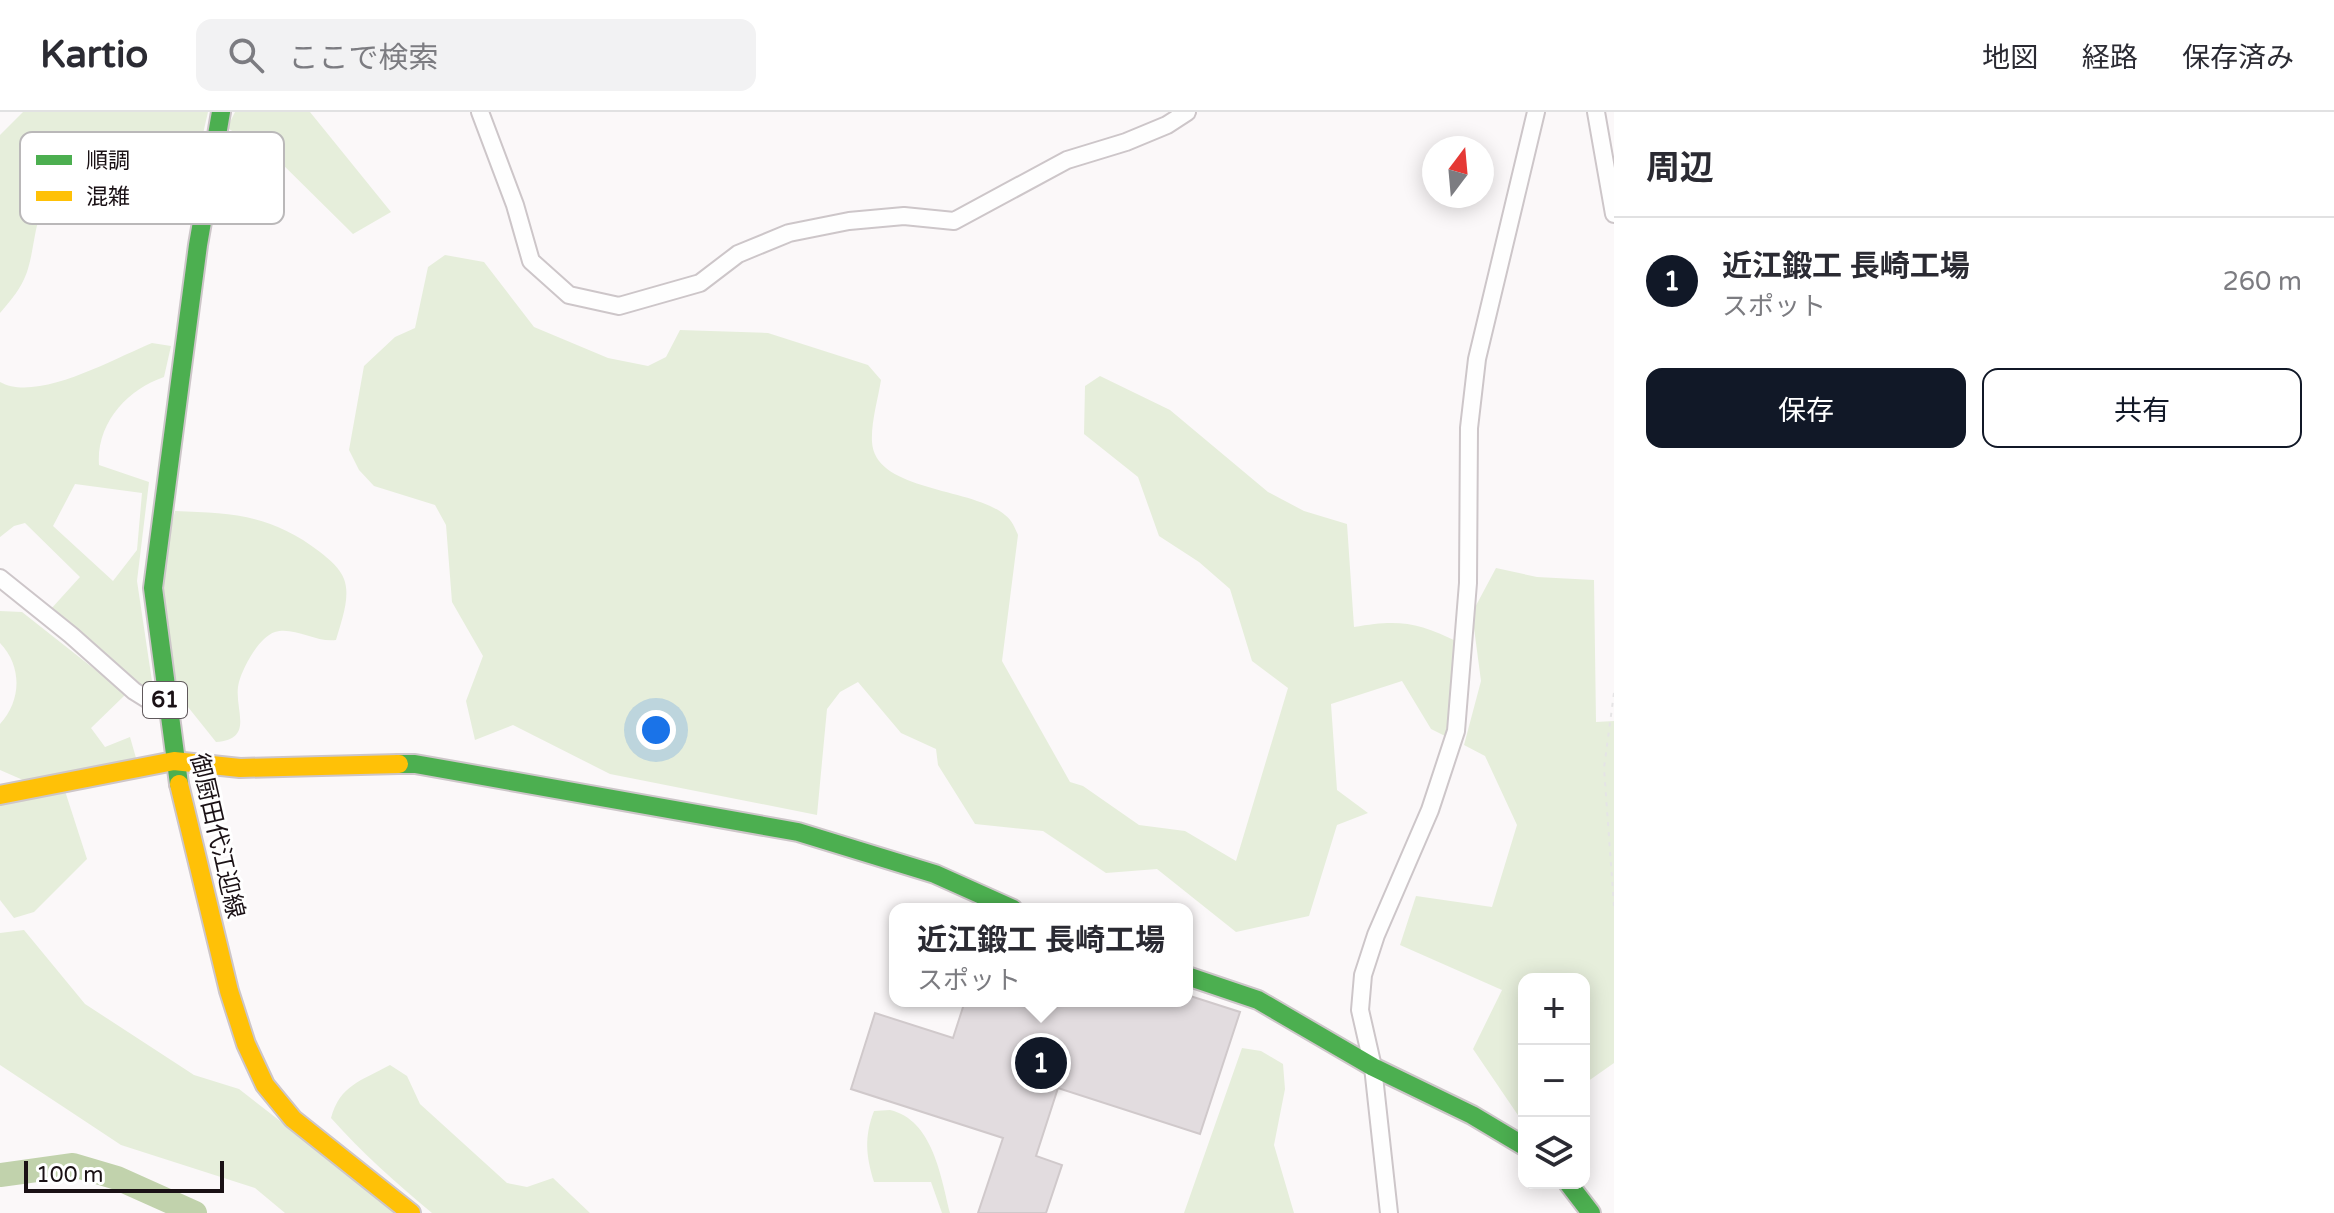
<!DOCTYPE html>
<html lang="ja">
<meta charset="utf-8">
<style>
body{margin:0;font-family:"Varela Round","Noto Sans JP",sans-serif;background:#f2f2f3;color:#2b2b33}
.controls{position:absolute;right:24px;bottom:24px;display:grid;overflow:hidden;border-radius:16px;box-shadow:0 4px 20px #0003}
.controls button{width:72px;height:72px;display:grid;place-items:center;padding:0;border:0;border-bottom:2px solid #e1e1e2;background:#fff;color:#2b2b33;font:40px sans-serif}
.compass{position:absolute;left:1422px;top:24px;width:72px;height:72px;border-radius:50%;background:#fff;box-shadow:0 4px 20px #0003;rotate:16deg}
.scale{position:absolute;left:24px;bottom:20px;width:200px;box-sizing:border-box;padding-left:8px;border:4px solid #1a1115;border-top:0;font-size:22px;line-height:28px;white-space:nowrap;color:#1a1115;-webkit-text-stroke:6px #fff;paint-order:stroke}
.you{position:absolute;left:656px;top:618px;width:28px;height:28px;margin:-20px;border:6px solid #fff;border-radius:50%;background:#1a73e8;box-shadow:0 0 0 12px #1a73e833}
.badge{display:grid;place-items:center;width:52px;height:52px;border-radius:50%;background:#111827;color:#fff;font-size:26px;font-weight:700}
.pin{position:absolute;translate:-50% -50%;border:4px solid #fff;box-shadow:0 2px 8px #0006}
.popup{position:absolute;left:889px;top:791px;width:304px;height:104px;box-sizing:border-box;display:grid;place-content:center;border-radius:16px;background:#fff;filter:drop-shadow(0 2px 6px #0005);font-size:26px;white-space:nowrap;color:#7c7c81}
.popup b{font-size:30px;color:#2b2b33}
.popup::after{content:'';position:absolute;left:50%;top:100%;margin-left:-16px;border:16px solid transparent;border-top-color:#fff}
.list{margin:0;padding:0;list-style:none}
h2{display:flex;justify-content:space-between;align-items:center;height:104px;margin:0;padding:0 32px;font-size:34px}
h2 small{font-size:26px;font-weight:400;color:#7c7c81}
.list li{display:grid;grid-template-columns:52px 1fr auto;gap:24px;align-items:center;box-sizing:border-box;height:128px;padding:0 32px;border-top:2px solid #e1e1e2}
.list b{display:block;font-size:30px;white-space:nowrap}
.list p{margin:0;font-size:26px;white-space:nowrap;color:#7c7c81}
.list em{font-size:26px;font-style:normal;color:#7c7c81}
.actions{display:flex;gap:16px;padding:24px 32px}
.actions a{flex:1;padding:18px 0;border:2px solid #111827;border-radius:16px;text-align:center;font-size:28px;color:#111827}
.actions .main{background:#111827;color:#fff}
.icon{flex:none;width:44px;height:44px;fill:none;stroke:currentColor;stroke-width:2;stroke-linecap:round;stroke-linejoin:round}
.map{position:relative;flex:none;width:1614px;height:1101px;overflow:hidden}
header{display:flex;align-items:center;gap:48px;box-sizing:border-box;height:112px;padding:0 40px;background:#fff;border-bottom:2px solid #e1e1e2}
header strong{font-size:38px}
nav{display:flex;gap:44px;margin-inline-start:auto;font-size:28px}
.search{width:560px;height:72px;background:#f2f2f3;display:flex;align-items:center;gap:20px;box-sizing:border-box;padding:0 28px;border-radius:16px;color:#7c7c81;font-size:30px}
main{display:flex}
aside{flex:1;background:#fff}
.map>svg:first-child{display:block}
.green{fill:#e6eedb;fill-rule:evenodd}
.lines{fill:none;stroke-linecap:round;stroke-linejoin:round}
.river{stroke:#c1d2ac;stroke-width:24}
.building{fill:#e2dcdf;stroke:#d0c9cb;stroke-width:2}
.street-casing{stroke:#cdc6c9;stroke-width:20}
.fast-casing{stroke:#cdc6c9;stroke-width:22}
.slow-casing{stroke:#cdc6c9;stroke-width:22}
.path{stroke:#e5e4e5;stroke-width:2;stroke-dasharray:4 6;stroke-linecap:butt}
.street{stroke:#fefefe;stroke-width:16}
.fast{stroke:#4caf50;stroke-width:18}
.slow{stroke:#ffc107;stroke-width:18}
.labels{text-anchor:middle;dominant-baseline:central;stroke-width:6;stroke-linejoin:round;paint-order:stroke}
.shield{fill:#fff;stroke:#5f585b;stroke-width:2}
.shield-label{font-size:22px;font-weight:bold;fill:#1a1115}
.street-label{font-size:24px;fill:#1a1115;stroke:#fff}
.key{fill:#fff;stroke:#bab8b9;stroke-width:2}
.key-label{font-size:22px;fill:#1a1115}
</style>
<header>
<strong>Kartio</strong>
<div class="search"><svg class="icon" aria-label="search" viewBox="0 0 24 24"><circle cx="10" cy="10" r="6"/><path d="M15 15l6 6"/></svg>ここで検索</div>
<nav><a>地図</a><a>経路</a><a>保存済み</a></nav>
</header>
<main>
<div class="map">
<svg width="1614" height="1101" viewBox="0 0 1614 1101">
<rect width="100%" height="100%" fill="#fbf8f9"/>
<g class="green">
<path d="M23 0H208L193 65C161 59 141 23 106 25 77 26 53 71 43 95 34 115 34 139 27 160 21 177 11 188 0 201V23Z"/>
<path d="M235 0H310L391 100 353 122 271 41 227 16Z"/>
<path d="M445 143 484 150 534 215 608 246 648 254 666 245 680 218 768 221 868 253 881 268C878 287 871 310 872 330 875 380 972 375 1005 403 1012 408 1015 416 1018 423L1002 549 1070 670 1083 674 1139 713 1185 719 1236 749 1288 576 1252 549 1230 477 1199 450 1159 424 1138 365 1084 322 1085 274 1100 264 1170 298 1268 380 1304 399 1347 412 1354 515C1398 507 1418 510 1458 530L1449 626 1431 617 1402 569 1331 592 1337 678 1368 701 1337 713 1309 804 1236 820 1157 757 1106 761 1043 719 975 712 938 653 936 637 901 621 858 570 840 580 827 597 817 703 610 662 513 613 475 628 466 589 483 544 452 490 446 413 435 393 374 374 359 358 349 338 364 254 395 225 415 216 428 155Z"/>
<path d="M152 231 171 234 164 265C128 277 96 311 99 353L149 370 137 469 153 576 135 572 51 497 80 465 25 411 14 414 0 425V270C37 291 115 246 152 231ZM75 372 142 381 137 438 113 469 53 414Z"/>
<path d="M175 399C234 401 272 403 320 440 329 447 340 456 344 467 351 485 341 510 336 528 317 531 293 514 275 520 259 525 243 555 239 570 232 595 257 627 216 630L176 580 158 469Z"/>
<path d="M1496 456 1537 465 1594 468 1596 610 1614 609V951L1584 972V867H1524V1012L1473 937 1502 878 1400 833 1416 784 1492 795 1517 713 1485 644 1464 633 1481 569 1472 501Z"/>
<path d="M0 499 22 500 126 582 91 616 105 635 130 625 136 646 23 668 0 658V612C21 589 23 555 0 531Z"/>
<path d="M65 679 87 747 34 800 14 806 0 788V692Z"/>
<path d="M24 818 85 892 194 963 239 977 399 1101H285L255 1076 121 1033 0 953V821Z"/>
<path d="M1242 936 1261 939 1283 952 1285 977 1274 1033 1294 1101H1184Z"/>
<path d="M390 953 407 964 420 992 507 1071 527 1075 553 1066 590 1101H432C395 1070 362 1041 331 1006 340 973 361 969 390 953Z"/>
<path d="M890 998C933 1008 941 1065 950 1101H942L931 1070H874C866 1044 864 1025 874 999Z"/>
</g>
<g class="lines">
<path class="river" d="M0 1063 73 1053 117 1066 195 1101"/>
</g>
<path class="building" d="M1187 883 1240 900 1200 1022 1058 976 1036 1044 1062 1053 1046 1101H978L1003 1026 851 977 875 901 953 926 965 889H1187Z"/>
<g class="lines">
<g class="street-casing">
<g id="street">
<path d="M480 0 515 93 531 149 569 183 619 194 700 171 738 142 789 121 849 109 904 104 954 109 1067 48 1126 30 1167 13 1187 0"/>
<path d="M1596 0 1614 102"/>
<path d="M0 466 71 523 134 579 166 599"/>
<path d="M1389 1101 1373 955 1360 898 1363 863 1376 823 1430 698 1456 619 1468 471 1469 316 1477 247 1536 0"/>
</g>
</g>
<g class="fast-casing">
<g id="fast">
<path d="M399 652H415L798 720 935 762 1013 797"/>
<path d="M179 672 153 476 198 133 221 0"/>
<path d="M1187 864 1258 888 1373 955 1472 1003 1524 1034"/>
<path d="M1568 1071 1591 1101"/>
</g>
</g>
<g class="slow-casing">
<g id="slow">
<path d="M179 672 229 879 246 932 265 973 293 1007 411 1101"/>
<path d="M0 683 174 649 240 656 399 652"/>
</g>
</g>
<path class="path" d="M1614 581 1604 656 1614 794"/>
<use href="#street" class="street"/>
<use href="#fast" class="fast"/>
<use href="#slow" class="slow"/>
</g>
<g class="labels">
<rect class="shield" x="143" y="570" width="44" height="36" rx="6"/>
<g class="shield-label">
<text x="165" y="588">61</text>
</g>
<g class="street-label">
<text transform="translate(217 724) rotate(77)">御厨田代江迎線</text>
</g>
</g>
<rect x="20" y="20" width="264" height="92" rx="12" class="key"/>
<rect x="36" y="43" width="36" height="10" fill="#4caf50"/>
<rect x="36" y="79" width="36" height="10" fill="#ffc107"/>
<g class="key-label">
<text x="86" y="56">順調</text>
<text x="86" y="92">混雑</text>
</g>
</svg>
<div class="controls">
<button>+</button>
<button>−</button>
<button><svg class="icon" aria-label="layers" viewBox="0 0 24 24"><path d="M12 4l9 5-9 5-9-5zM3 14l9 5 9-5"/></svg></button>
</div>
<svg class="compass" viewBox="-18 -18 36 36"><path d="M0-13l5 13h-10z" fill="#e53935"/><path d="M0 13l5-13h-10z" fill="#7c7c81"/></svg>
<div class="scale">100 m</div>
<div class="you"></div>
<div class="pin badge" style="left:1041px;top:951px">1</div>
<div class="popup"><b>近江鍛工 長崎工場</b>スポット</div>
</div>
<aside>
<h2>周辺<small></small></h2>
<ul class="list">
<li><span class="badge">1</span><div><b>近江鍛工 長崎工場</b><p>スポット</p></div><em>260 m</em></li>
</ul>
<div class="actions"><a class="main">保存</a><a>共有</a></div>
</aside>
</main>
